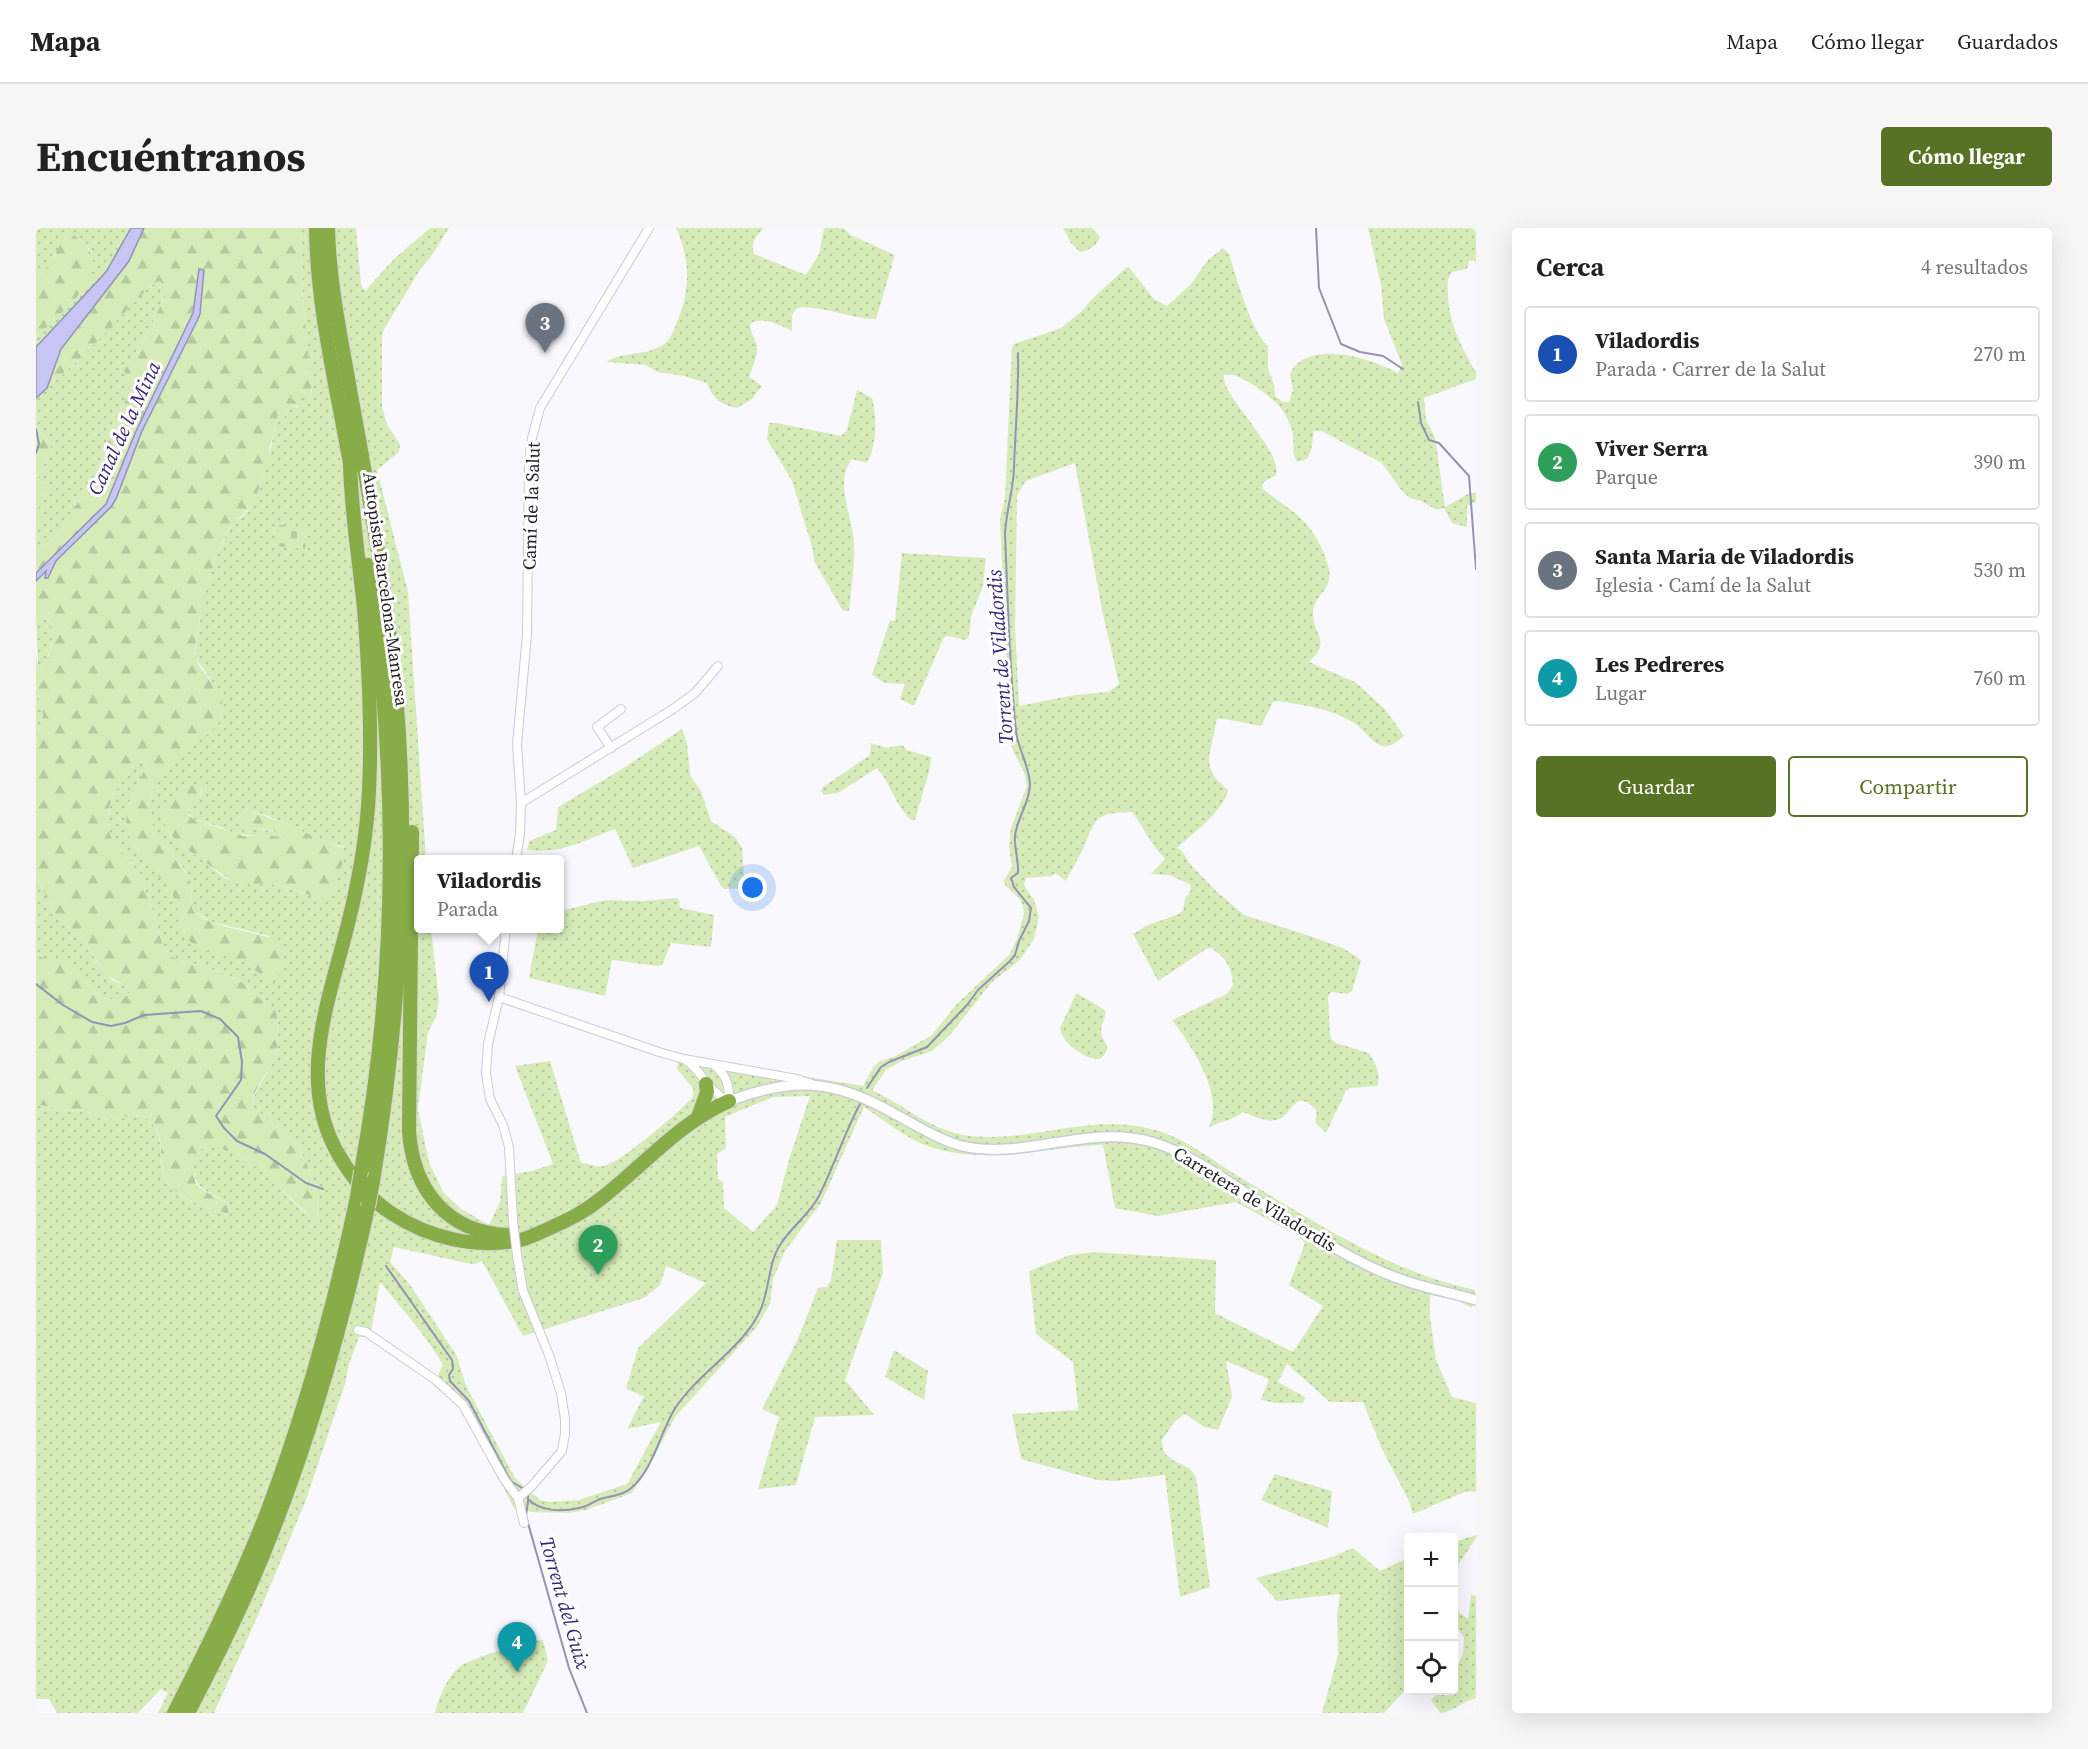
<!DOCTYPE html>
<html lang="es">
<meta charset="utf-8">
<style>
body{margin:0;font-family:"Source Serif 4",serif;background:#f6f6f6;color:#222}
.controls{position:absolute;right:18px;bottom:18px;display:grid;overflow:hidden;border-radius:6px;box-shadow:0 6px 24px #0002}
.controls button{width:54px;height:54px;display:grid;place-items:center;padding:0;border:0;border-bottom:2px solid #e0e0e0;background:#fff;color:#222;font:30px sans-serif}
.you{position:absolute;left:717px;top:660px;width:21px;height:21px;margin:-15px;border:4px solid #fff;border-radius:50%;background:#1a73e8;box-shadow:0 0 0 9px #1a73e833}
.badge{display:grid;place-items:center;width:39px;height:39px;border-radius:50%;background:#587225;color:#fff;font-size:20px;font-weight:700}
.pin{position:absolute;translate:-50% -50px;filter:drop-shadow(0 2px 3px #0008)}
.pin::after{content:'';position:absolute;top:32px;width:21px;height:18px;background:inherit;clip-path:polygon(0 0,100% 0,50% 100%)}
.popup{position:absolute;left:378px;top:627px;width:150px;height:78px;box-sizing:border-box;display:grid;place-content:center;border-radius:6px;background:#fff;filter:drop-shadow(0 2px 4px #0005);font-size:20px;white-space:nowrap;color:#767676}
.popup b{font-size:22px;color:#222}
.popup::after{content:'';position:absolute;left:50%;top:100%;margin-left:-12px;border:12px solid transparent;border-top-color:#fff}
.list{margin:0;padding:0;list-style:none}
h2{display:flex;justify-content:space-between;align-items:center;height:78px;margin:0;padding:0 24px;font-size:26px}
h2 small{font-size:20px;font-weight:400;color:#767676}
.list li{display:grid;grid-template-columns:39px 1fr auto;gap:18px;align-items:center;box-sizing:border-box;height:96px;margin:0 12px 12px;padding:0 12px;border:2px solid #e0e0e0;border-radius:6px}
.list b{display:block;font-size:22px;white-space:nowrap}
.list p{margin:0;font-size:20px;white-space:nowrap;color:#767676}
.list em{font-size:20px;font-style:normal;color:#767676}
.actions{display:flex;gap:12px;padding:18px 24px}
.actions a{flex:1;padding:14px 0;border:2px solid #587225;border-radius:6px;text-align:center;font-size:21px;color:#587225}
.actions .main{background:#587225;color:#fff}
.icon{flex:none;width:33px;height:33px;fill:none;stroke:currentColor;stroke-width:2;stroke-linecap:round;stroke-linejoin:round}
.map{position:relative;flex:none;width:1440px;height:1485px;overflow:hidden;border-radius:6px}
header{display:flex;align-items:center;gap:36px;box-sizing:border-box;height:84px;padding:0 30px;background:#fff;border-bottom:2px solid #e0e0e0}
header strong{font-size:28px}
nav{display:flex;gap:33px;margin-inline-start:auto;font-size:21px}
.intro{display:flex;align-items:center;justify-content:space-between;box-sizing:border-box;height:144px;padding:0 36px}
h1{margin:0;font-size:42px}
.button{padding:15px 27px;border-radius:6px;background:#587225;color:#fff;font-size:21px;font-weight:700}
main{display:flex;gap:36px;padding:0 36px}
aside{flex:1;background:#fff;border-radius:6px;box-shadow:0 6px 24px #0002}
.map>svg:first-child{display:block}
.grass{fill:url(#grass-dots);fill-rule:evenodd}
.forest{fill:url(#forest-firs)}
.cemetery{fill:url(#cemetery-stones)}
.water{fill:#c6c5f3;stroke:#9393b5;stroke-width:1.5}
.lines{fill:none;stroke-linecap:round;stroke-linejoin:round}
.stream{stroke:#9393b5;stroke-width:2}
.minor-casing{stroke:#cbcbd9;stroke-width:10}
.tertiary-casing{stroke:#cbcbd9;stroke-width:12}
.motorway-casing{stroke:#d6d6d7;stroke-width:16}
.minor{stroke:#fff;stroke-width:8}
.tertiary{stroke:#fff;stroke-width:9}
.motorway{stroke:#88ac48;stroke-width:14}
.minor-bridge-casing{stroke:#cbcbd9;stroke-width:10;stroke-linecap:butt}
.motorway-bridge-casing{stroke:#d6d6d7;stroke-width:16;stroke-linecap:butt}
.minor-bridge{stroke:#fff;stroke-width:8}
.motorway-bridge{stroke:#88ac48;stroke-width:14}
.labels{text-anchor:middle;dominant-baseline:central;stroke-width:6;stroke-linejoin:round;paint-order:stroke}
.street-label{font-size:18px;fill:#1d1d23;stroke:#fff}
.water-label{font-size:20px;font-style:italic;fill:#352378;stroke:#fff}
</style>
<header>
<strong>Mapa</strong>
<nav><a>Mapa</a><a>Cómo llegar</a><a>Guardados</a></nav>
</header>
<div class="intro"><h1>Encuéntranos</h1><a class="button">Cómo llegar</a></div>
<main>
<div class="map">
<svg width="1440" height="1485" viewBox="0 0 1440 1485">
<defs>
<pattern id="grass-dots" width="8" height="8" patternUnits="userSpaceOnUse" patternTransform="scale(1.5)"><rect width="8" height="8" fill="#d6ebb8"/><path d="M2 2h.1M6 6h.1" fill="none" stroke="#b7c99e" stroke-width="1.8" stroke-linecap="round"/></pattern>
<pattern id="forest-firs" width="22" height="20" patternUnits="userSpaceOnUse" patternTransform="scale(1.5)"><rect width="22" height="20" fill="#d6ebb8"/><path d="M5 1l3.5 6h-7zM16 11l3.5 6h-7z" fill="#b7c99e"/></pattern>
<pattern id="cemetery-stones" width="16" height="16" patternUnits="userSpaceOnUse" patternTransform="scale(1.5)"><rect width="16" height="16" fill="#d6ebb8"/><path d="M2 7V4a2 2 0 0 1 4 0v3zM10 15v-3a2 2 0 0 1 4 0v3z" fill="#b7c99e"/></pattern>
</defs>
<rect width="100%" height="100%" fill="#f8f8fe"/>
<g class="grass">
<path d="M0 0H95L70 44 0 119V109L36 75 56 24 42 9 18 26 14 38 0 50Z"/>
<path d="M264 0H320L325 56 329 63 358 31 394 0H413L396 27 383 43 346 105V179L351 197 364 216 363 224 341 242 372 364 390 631 382 632V700L395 701 403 772 400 789 392 804 382 881 393 934 407 964 425 981 453 997 464 974 466 948 496 943 517 936 479 838 514 833 545 935C553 935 560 940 568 938 586 934 643 884 657 869V860L641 841 643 825 705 838 827 858 838 838 844 833 858 829 896 807 920 777 974 726 981 711 988 686 987 678 983 670 969 657 968 652 976 639 973 618 975 600 991 558 988 544 978 525 974 513 964 291 969 270 976 119 978 116 1025 100 1045 84 1055 72 1092 38 1118 71 1131 78 1155 56 1171 33 1187 20 1193 26C1200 48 1216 106 1232 118V141L1238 156 1239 168 1247 174H1253L1257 162 1254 146C1270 110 1335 130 1362 145L1366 137 1348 91 1345 57 1332 0H1440V36L1438 32 1433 33 1431 41 1416 44C1410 52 1412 57 1412 67 1413 97 1425 116 1438 142H1440V151L1388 170 1390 192 1399 209 1409 279 1430 267 1440 264V274L1431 278V299L1416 295 1408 280 1401 282 1385 273 1374 270 1366 263 1346 235 1285 203H1278L1275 223 1271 231 1261 234C1255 226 1259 212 1256 202 1253 194 1249 184 1243 178 1233 167 1202 143 1188 147 1184 167 1247 222 1240 247L1228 254 1226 257 1227 261C1256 284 1274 290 1289 328 1291 335 1295 344 1293 351 1291 365 1276 370 1277 388 1279 409 1295 414 1273 434L1319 454 1349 481 1368 508C1363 512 1355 520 1347 518 1335 515 1328 501 1318 495 1299 482 1264 476 1241 473L1237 474 1225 498 1183 490 1180 493C1177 524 1161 537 1192 562 1188 583 1156 606 1141 620L1145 622 1154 636 1180 663 1208 687 1268 706 1307 720 1325 732 1316 763 1311 766 1295 764 1292 768 1294 806 1295 811 1300 815 1333 825C1339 834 1346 848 1341 858L1314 860 1310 863 1290 905 1279 894 1281 883C1257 857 1258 888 1240 892 1229 894 1217 888 1207 884 1197 893 1184 892 1173 900 1175 894 1177 887 1177 881 1178 852 1153 814 1136 792L1191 766 1197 757C1196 739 1190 730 1175 720L1170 721 1122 753 1097 706 1112 697 1143 686 1147 682 1149 671 1155 662 1154 656 1133 647 1115 646 1129 631C1115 617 1108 599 1096 584 1056 585 1061 591 1046 623 1041 633 1035 643 1030 653L1019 645 1016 648 990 650 988 657 998 672 1003 689 998 711 984 732 955 755 914 807 896 823 866 833 851 841 836 862C868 877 897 904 934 908 997 915 1054 884 1119 902 1151 911 1174 931 1202 948 1278 993 1351 1043 1439 1062L1436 1080 1420 1072 1394 1067V1089L1400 1132 1416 1169 1440 1175V1264L1431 1263 1377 1286 1373 1273 1346 1221 1327 1174H1294L1251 1136 1242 1154 1269 1169 1267 1175H1239L1225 1172 1233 1151 1190 1133 1196 1169 1182 1202 1168 1199 1149 1186 1139 1193 1126 1212C1126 1238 1150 1230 1160 1249L1174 1359 1144 1369 1129 1247 1080 1253 1061 1252 985 1231 976 1186 1042 1182V1177L1037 1134 1000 1106 993 1043 1034 1027 1057 1024 1180 1032 1179 1085 1257 1124 1287 1078 1253 1057 1269 1015 1262 1008 1200 974 1122 988 1079 980 1067 917C1011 919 946 938 891 918 872 911 846 891 828 879L785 975 749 1023 737 1051 734 1076 720 1100 639 1189 612 1240 596 1265 550 1282 533 1285 496 1284 478 1280 425 1178 397 1157 407 1137C390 1107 366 1081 344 1054L334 1109H323L313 1136 309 1156 270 1272 223 1385 178 1485H122L132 1465 125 1461 102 1485H21L13 1471H0V876C9 878 18 880 27 882 34 883 42 882 50 883 57 885 64 890 71 891 86 893 97 882 111 891 133 905 118 940 134 958 148 974 172 979 191 986L193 977C178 963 161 966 158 944 158 938 156 936 158 930 169 901 216 934 230 946 247 961 261 982 281 992L282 966 268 929 260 915 216 878C218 863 227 853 234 839 244 820 243 802 240 782 225 776 216 759 202 752 181 741 156 736 134 728 123 716 123 700 118 685 113 671 107 655 100 642 91 627 72 613 71 595 70 576 87 546 101 534L109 533 110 538 105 551 93 575 92 606 137 666 143 682 144 700 205 732 238 755 233 708 176 694 158 684C152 674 159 663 154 653 151 646 147 639 142 633 130 617 110 600 113 578 115 562 126 540 138 529 150 518 188 502 186 483 184 462 171 446 159 430 163 386 172 337 195 298 199 291 205 291 209 286 213 282 219 272 221 267 224 261 224 254 226 249 234 229 237 208 242 187L248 190 253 178 263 179 254 171V168L262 167 276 170 267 69ZM1039 235 1066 382 1083 456 1073 464 1039 467 983 478 979 399 981 267 990 253ZM150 558H166C166 571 164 573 153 578L152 583 157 591 184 599 203 607H226L248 609V606L238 603 206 599 203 595 204 588 208 584C227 582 246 595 262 603 277 609 292 615 308 619L282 673C267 663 249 657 230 656 218 656 205 657 194 652 184 648 176 639 168 633 148 619 115 601 134 574 138 567 144 561 150 558ZM774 868 752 935 741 977 717 1004 688 980 687 954 682 951 681 926 690 920 689 889 737 869ZM358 1019 430 1035 438 1036 446 1033 487 1108 608 1070 624 1057 630 1038 670 1055 602 1120 590 1161 608 1168 591 1201 625 1194 591 1256 543 1272 514 1274 504 1272 479 1250 430 1158 421 1128 374 1057 354 1034Z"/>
<path d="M640 0H728C720 8 714 15 718 26L770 47 783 26 788 0H807L815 7 859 27 840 91C813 91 788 77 761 80L756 87V103C743 97 728 88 715 95 712 106 723 113 721 124 721 128 715 143 713 149L726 158 716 171 701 180C684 176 678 172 671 155L648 148 621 144 610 137 571 134C582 125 605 127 619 121 634 115 636 107 641 94 655 61 654 32 640 0Z"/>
<path d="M1027 0H1056L1064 9C1062 17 1052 23 1044 24L1035 15Z"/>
<path d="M123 53 130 59V67L103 120 88 142 94 158 92 167 73 205 60 245 23 305 0 325V303L4 293 3 280 14 261 12 255 3 254 5 242 16 221 0 197V170L48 127 108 62Z"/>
<path d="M821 162 836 170C841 190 841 217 831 235L816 231C797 253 818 292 818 317 819 339 815 361 813 383H807L778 333 777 322 756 253 731 211 733 195H741L805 208 811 202Z"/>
<path d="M866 325 950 330 947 358 935 389 933 409 929 412 912 408 908 409 878 478 864 471 869 456 849 455 836 447 854 392 859 393Z"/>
<path d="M7 388C23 396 15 422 9 435L2 438 0 391Z"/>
<path d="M0 457 7 487 0 515Z"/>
<path d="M646 501 651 515 654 547 665 563 675 593 699 609 706 620 709 660 688 661 685 658 663 618 597 640 579 601C546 613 527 626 491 622L493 613 520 602 522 579 586 541Z"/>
<path d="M835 515 851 520 866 517 871 522 895 529 894 540 879 592H875C859 577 855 556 841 540L802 565 788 567 785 563 787 559 834 527Z"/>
<path d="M0 648 20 687 47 711 64 739 76 752 89 758 94 764 88 770C58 777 55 753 35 739 24 732 11 734 0 727Z"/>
<path d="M640 670 643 672 644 680 678 687 675 719 635 715 626 737 622 738 576 732 569 768 493 750 502 701 524 700V683L570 672 607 673Z"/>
<path d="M1040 766H1042L1069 782C1070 790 1066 793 1065 801 1064 814 1080 818 1064 831 1049 832 1026 815 1024 800Z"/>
<path d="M801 1012H845L847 1045 809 1152 838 1187 779 1189 760 1257 722 1261 743 1189 726 1181 761 1113 782 1060 791 1059 795 1052Z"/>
<path d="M858 1122 892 1143 888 1172 849 1149Z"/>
<path d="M1239 1246 1296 1263 1292 1300 1225 1272Z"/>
<path d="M1440 1307V1310L1418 1343V1314Z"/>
<path d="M1317 1320 1344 1343 1372 1330V1459L1348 1485H1286L1302 1427 1301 1387 1304 1366 1241 1373 1220 1350 1296 1329Z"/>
<path d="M1435 1367 1440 1368V1470C1427 1473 1415 1485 1404 1485L1395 1472 1403 1463 1418 1462V1446L1427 1425 1428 1409 1418 1396V1381L1432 1391Z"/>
<path d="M507 1412 512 1433 487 1485H399C403 1468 412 1447 426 1437 438 1429 493 1413 507 1412Z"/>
</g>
<g class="forest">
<path d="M108 0H264L267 69 276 170 255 168 254 171 263 174 265 178H253L248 190 242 187C240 198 237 208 234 218 232 224 234 230 232 236 231 241 228 244 226 248 223 257 223 266 218 274 210 286 198 292 191 304 175 337 166 374 161 409 160 415 158 426 160 431 168 451 192 462 186 487 182 503 160 515 147 523 135 530 130 539 123 550 95 599 135 614 154 653 159 664 152 674 158 684 179 701 221 703 247 714L249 739 238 756 205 732 166 722 147 708C141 695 145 681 137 668 124 643 84 617 91 586 94 569 104 554 110 538L108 533 101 534C87 546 70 576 71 595 72 613 91 627 100 642 107 655 113 671 118 685 123 700 123 716 134 728 156 736 181 741 202 752 216 759 225 776 240 781 243 804 244 823 232 843 224 855 217 864 216 878L260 915 268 929 282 966 281 993C255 974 235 946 207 930 186 918 154 908 158 944 159 949 158 953 161 957 170 966 184 969 193 977L192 986C172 980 149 974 134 958 118 940 134 905 111 891 97 882 86 893 72 891 64 890 57 885 50 883 42 882 34 883 27 882 18 880 9 878 0 876V727C9 732 18 730 28 733 52 743 53 778 88 770L94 764 89 758 69 746 47 711 20 687 0 648V515L7 487 0 457V429L2 438 9 435C17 421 19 406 12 391L7 388 0 391V353L11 342 13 350 20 333 29 324 75 279 106 203 161 93 164 86 168 42H163L159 75 154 93 100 203 70 276 0 345V325L23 305 60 245 73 205 92 167 93 158 88 142 103 120 130 67V59L123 53 115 57 48 127 11 160 25 122 93 33Z"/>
<path d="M32 6C42 8 44 11 51 19 76 48 18 91 0 109V50C19 36 17 23 32 6Z"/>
<path d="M0 197 16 221 5 242 3 254 12 255 14 261 4 278V294L0 303Z"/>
<path d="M152 557 166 558 164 572 152 580 153 587 157 591 207 608 226 607 248 609V606L234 602 206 599 203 596C203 590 203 586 209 584 221 580 289 615 308 620L306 636 297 663 282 673C268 663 250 657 232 656 218 656 207 658 194 652L141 614 130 600 127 586C133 574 140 562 152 557Z"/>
</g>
<path class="cemetery" d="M243 297 271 300 269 321 241 318Z"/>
<g class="water">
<path d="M95 0H108L93 33 25 121 11 160 0 170V119L70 44Z"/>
<path d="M163 41 168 42 164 86 161 93 106 203 80 271 75 279 29 324 20 333 12 350H9L10 343 0 353V345L70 276 100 203 157 85Z"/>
</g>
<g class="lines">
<g class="stream">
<path d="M1280 0 1283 60 1305 116 1324 124 1347 128 1367 141"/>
<path d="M1382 174 1385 195 1393 212 1403 215 1433 248 1440 341"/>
<path d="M0 201 3 216 0 225"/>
<path d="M0 756 27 777 56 794 75 798 89 795 108 787 165 783 184 791 202 809 206 834 205 852 180 888 188 900 201 913 229 926 270 955 287 961"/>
<path d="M831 860 845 839 853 834 891 819 931 777 942 762 974 733 979 727 983 713 993 693 995 680 978 659 975 650 982 645C983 633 978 620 979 608 981 589 994 575 994 556 993 537 982 521 980 503 973 438 972 372 969 306 970 284 977 263 978 241 979 203 983 164 982 125"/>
<path d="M350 1038 416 1132 417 1141 413 1147 414 1153 433 1173 472 1248 476 1254 488 1261"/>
<path d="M492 1266V1271C505 1284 526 1284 543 1280 551 1279 557 1274 564 1271 574 1268 586 1268 594 1261 616 1244 624 1206 638 1182 660 1147 704 1122 722 1087 734 1066 731 1037 744 1017 755 999 773 987 783 968 798 938 808 906 824 876"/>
<path d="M492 1273 490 1288 533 1440 551 1485"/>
</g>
<g class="minor-casing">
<g id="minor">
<path d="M575 520 561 499 585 481"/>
<path d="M485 575 637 481 659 465 682 438"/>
<path d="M480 632 484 606 485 575 481 516 491 407 493 234 496 210 504 180 613 0"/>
<path d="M470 700 463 769 452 816 450 845 454 871 467 897 473 919 477 993"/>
<path d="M463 769 623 824 648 831 761 851 776 856"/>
<path d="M650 832C668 845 670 862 693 873 693 856 691 848 678 837"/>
<path d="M481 1027 487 1063 513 1127 525 1165 529 1191V1206L526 1223 495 1259 482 1270"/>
<path d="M322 1102 330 1104 401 1153 427 1177 468 1251 482 1270 488 1295"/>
</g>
</g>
<g class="tertiary-casing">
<path id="tertiary" d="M693 873C756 849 798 851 857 885 878 896 899 910 922 917 986 934 1051 895 1116 914 1161 927 1208 966 1249 990 1287 1013 1327 1039 1370 1053 1393 1061 1417 1065 1440 1072"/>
</g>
<g class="motorway-casing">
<g id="motorway">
<path d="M280 0C281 81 301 161 315 241"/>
<path d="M292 0C293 54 305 109 314 162 328 237 341 311 351 386 377 575 368 766 337 953"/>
<path d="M314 234C315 283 323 331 328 380 333 441 336 502 333 563 331 608 323 652 312 696 293 773 259 855 304 929 317 951 334 971 355 985 393 1010 439 1021 484 1012 491 1011 495 1008 501 1006 527 994 544 988 567 969 609 936 643 895 693 873"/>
<path d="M376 604 373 903C377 961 410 1004 471 1007"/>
<path d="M662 889 671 864 670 856"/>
<path d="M325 943C362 743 362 538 332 337"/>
<path d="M138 1485C172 1418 206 1350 233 1279 271 1178 299 1074 321 969"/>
<path d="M152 1485C174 1443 195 1401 214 1358 267 1236 304 1109 332 979"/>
</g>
</g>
<use href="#minor" class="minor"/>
<use href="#tertiary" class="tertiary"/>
<use href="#motorway" class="motorway"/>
<g class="minor-bridge-casing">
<path id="minor-bridge" d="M477 993 481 1027"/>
</g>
<g class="motorway-bridge-casing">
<g id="motorway-bridge">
<path d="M321 969 325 943"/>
<path d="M332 979 337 953"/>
</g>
</g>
<use href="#minor-bridge" class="minor-bridge"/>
<use href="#motorway-bridge" class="motorway-bridge"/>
</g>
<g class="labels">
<g class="street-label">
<text transform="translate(495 278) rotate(-88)">Camí de la Salut</text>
<text transform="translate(350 361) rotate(82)">Autopista Barcelona-Manresa</text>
<text transform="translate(1219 971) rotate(31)">Carretera de Viladordis</text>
</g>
<g class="water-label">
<text transform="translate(88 200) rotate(-65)">Canal de la Mina</text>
<text transform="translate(964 429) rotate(-94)">Torrent de Viladordis</text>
<text transform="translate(529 1375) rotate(74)">Torrent del Guix</text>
</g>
</g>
</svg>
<div class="controls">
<button>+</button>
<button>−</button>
<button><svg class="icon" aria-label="locate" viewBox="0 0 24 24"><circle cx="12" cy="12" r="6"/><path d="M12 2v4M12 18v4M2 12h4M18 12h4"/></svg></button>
</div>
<div class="you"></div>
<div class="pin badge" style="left:453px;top:774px;background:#1a4fb4">1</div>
<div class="popup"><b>Viladordis</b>Parada</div>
<div class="pin badge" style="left:562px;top:1047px;background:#2e9e5b">2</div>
<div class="pin badge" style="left:509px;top:125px;background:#6b7280">3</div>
<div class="pin badge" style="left:481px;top:1444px;background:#0f9aa8">4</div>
</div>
<aside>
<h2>Cerca<small>4 resultados</small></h2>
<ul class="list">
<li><span class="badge" style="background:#1a4fb4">1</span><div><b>Viladordis</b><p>Parada · Carrer de la Salut</p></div><em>270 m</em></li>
<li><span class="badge" style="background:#2e9e5b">2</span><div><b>Viver Serra</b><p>Parque</p></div><em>390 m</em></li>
<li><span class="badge" style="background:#6b7280">3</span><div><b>Santa Maria de Viladordis</b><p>Iglesia · Camí de la Salut</p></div><em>530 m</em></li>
<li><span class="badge" style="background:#0f9aa8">4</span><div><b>Les Pedreres</b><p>Lugar</p></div><em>760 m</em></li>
</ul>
<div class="actions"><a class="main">Guardar</a><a>Compartir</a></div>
</aside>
</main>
